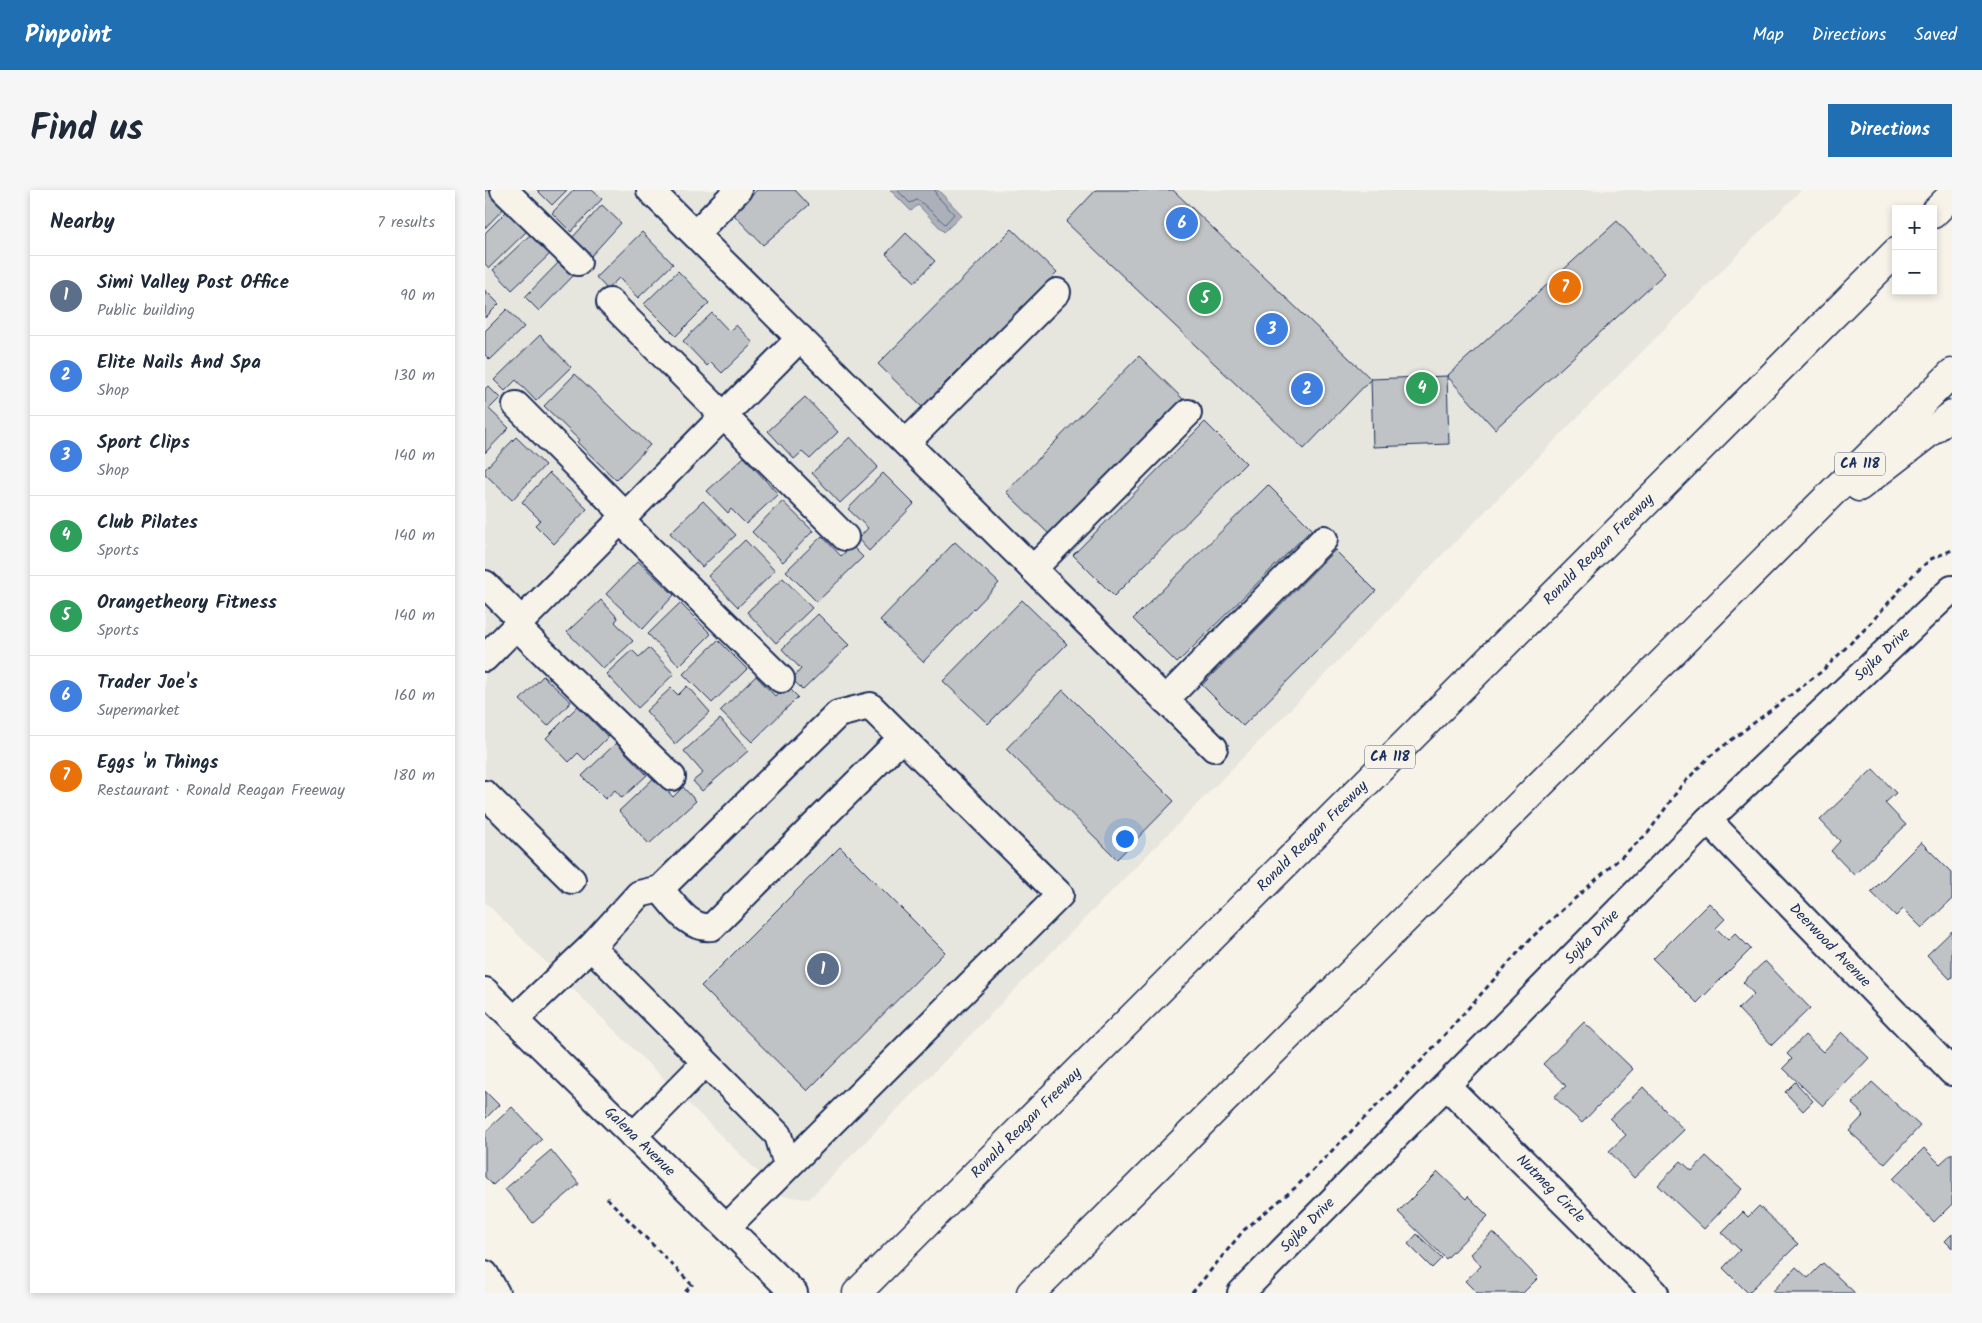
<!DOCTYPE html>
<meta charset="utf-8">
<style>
body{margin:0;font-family:Kalam,sans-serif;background:#f6f6f7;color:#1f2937}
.controls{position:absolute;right:15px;top:15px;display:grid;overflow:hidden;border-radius:0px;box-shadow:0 2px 8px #0003}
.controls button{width:45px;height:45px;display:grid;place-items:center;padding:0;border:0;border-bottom:1px solid #e0e1e3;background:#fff;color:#1f2937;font:25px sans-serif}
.you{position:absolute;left:639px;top:648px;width:18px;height:18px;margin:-12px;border:4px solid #fff;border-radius:50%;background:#1a73e8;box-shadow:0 0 0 8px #1a73e833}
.badge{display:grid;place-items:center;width:32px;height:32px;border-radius:50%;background:#1f6fb2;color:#fff;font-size:16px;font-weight:700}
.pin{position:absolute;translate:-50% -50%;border:2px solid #fff;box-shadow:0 1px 5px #0006}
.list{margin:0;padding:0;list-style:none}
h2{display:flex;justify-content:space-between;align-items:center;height:65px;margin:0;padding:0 20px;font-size:21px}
h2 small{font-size:16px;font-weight:400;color:#747a83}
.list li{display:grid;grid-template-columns:32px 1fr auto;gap:15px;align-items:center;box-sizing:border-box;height:80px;padding:0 20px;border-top:1px solid #e0e1e3}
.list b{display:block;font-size:19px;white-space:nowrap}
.list p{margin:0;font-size:16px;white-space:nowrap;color:#747a83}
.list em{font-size:16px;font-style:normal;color:#747a83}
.map{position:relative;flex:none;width:1467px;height:1103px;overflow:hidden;border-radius:0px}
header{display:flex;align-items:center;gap:30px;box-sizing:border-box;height:70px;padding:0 25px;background:#1f6fb2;color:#fff}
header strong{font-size:24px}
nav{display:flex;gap:28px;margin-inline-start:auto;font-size:18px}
.intro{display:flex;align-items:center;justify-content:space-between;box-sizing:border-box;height:120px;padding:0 30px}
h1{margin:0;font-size:35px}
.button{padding:12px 22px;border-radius:0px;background:#1f6fb2;color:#fff;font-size:18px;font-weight:700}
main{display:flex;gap:30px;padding:0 30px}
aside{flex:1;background:#fff;border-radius:0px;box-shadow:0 2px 8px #0003}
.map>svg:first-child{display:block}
.built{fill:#e6e5de}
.water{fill:#acb0b9;stroke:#727c95}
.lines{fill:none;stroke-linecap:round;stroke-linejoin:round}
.shore{stroke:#556382;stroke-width:1}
.building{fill:#c0c3c5;stroke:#1b2f5e}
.minor-casing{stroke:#1b2f5e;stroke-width:30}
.highway-casing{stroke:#1b2f5e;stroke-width:31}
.path{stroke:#1b2f5e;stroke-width:3;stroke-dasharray:5 4;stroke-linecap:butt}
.minor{stroke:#f7f3e8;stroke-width:26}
.highway{stroke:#f7f3e8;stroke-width:28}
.labels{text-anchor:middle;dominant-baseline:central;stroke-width:4;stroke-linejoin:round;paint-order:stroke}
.shield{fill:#f7f3e8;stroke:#5d6a87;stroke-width:1}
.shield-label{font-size:14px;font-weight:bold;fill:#1b2f5e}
.street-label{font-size:15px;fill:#1b2f5e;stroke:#f7f3e8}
</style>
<header>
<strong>Pinpoint</strong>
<nav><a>Map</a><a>Directions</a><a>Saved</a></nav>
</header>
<div class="intro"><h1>Find us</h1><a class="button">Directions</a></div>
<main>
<aside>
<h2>Nearby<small>7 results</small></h2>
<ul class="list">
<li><span class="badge" style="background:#5c6f8a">1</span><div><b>Simi Valley Post Office</b><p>Public building</p></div><em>90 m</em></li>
<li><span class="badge" style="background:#3f7fe0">2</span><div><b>Elite Nails And Spa</b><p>Shop</p></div><em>130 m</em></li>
<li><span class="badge" style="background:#3f7fe0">3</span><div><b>Sport Clips</b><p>Shop</p></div><em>140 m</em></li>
<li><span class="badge" style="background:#2e9e5b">4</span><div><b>Club Pilates</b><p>Sports</p></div><em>140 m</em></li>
<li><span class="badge" style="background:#2e9e5b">5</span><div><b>Orangetheory Fitness</b><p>Sports</p></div><em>140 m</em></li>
<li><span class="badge" style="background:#3f7fe0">6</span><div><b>Trader Joe's</b><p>Supermarket</p></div><em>160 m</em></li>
<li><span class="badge" style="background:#e8710a">7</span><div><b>Eggs 'n Things</b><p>Restaurant · Ronald Reagan Freeway</p></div><em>180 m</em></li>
</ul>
</aside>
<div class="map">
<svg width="1467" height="1103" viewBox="0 0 1467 1103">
<rect width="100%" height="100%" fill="#f7f3e8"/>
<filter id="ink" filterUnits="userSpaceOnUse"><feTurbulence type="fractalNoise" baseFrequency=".02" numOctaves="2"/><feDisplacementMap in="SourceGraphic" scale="10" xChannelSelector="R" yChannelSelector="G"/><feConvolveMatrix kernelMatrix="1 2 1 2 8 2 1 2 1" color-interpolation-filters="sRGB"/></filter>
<g filter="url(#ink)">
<path class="built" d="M0 0H1316L324 1009 297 1006 0 712Z"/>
<path class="water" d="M405 0H453L477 25 459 42 433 15 426 21Z"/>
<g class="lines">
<path class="shore" d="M412 0 425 13 432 10 436 12 460 34 469 24 451 5 450 0"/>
</g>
<g class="building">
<path d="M0 0H3L20 17 0 38Z"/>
<path d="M52 0H82L67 15Z"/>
<path d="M89 0H107L117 9 86 42 67 23Z"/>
<path d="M272 0H310L324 15 278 55 247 23Z"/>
<path d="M611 0H688L886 189 819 259 581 32Z"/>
<path d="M117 15 136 33 106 66 87 48Z"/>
<path d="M23 20 43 40 4 78 0 74V43Z"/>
<path d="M1132 31 1180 83 1010 239 962 186Z"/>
<path d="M527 39 572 83 459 194 460 195 438 218 393 174Z"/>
<path d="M157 42 188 74 153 108 134 88 122 99 111 87Z"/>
<path d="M47 43 66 63 27 100 8 80Z"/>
<path d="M421 43 450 71 430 92 401 64Z"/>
<path d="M74 72 88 86 54 121 40 107Z"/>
<path d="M193 81 224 113 191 146 159 114Z"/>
<path d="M0 100 14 114 0 128Z"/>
<path d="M22 119 39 137 5 170 0 165V141Z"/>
<path d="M227 123 244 141 251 135 268 153 237 183 226 172 222 176 198 151Z"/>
<path d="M55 145 86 177 51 211 31 190 20 201 9 190Z"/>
<path d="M654 166 700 211 565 345 521 302Z"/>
<path d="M90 184 165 255 131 290 92 252 94 250 59 216Z"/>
<path d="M962 186 964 254 888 257 886 189Z"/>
<path d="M3 196 15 208 4 219 24 238 0 263V199Z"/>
<path d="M320 207 353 242 325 269 317 262 309 269 283 241Z"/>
<path d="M720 232 761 273 629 406 588 365Z"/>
<path d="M31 247 60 275 27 310 0 284V279Z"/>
<path d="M365 247 393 277 355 313 327 283Z"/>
<path d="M259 267 293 304 261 334 246 319 243 323 222 301Z"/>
<path d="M64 283 102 319 69 354 50 335 55 330 37 312Z"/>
<path d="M398 283 429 314 384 361 373 349 383 338 363 319Z"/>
<path d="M783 295 827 339 692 473 648 429Z"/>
<path d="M218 311 251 345 217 377 185 343Z"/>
<path d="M297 311 328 341 298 372 267 342Z"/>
<path d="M337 346 356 366 367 356 378 367 332 412 301 381Z"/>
<path d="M260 350 290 381 253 417 223 386Z"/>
<path d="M470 352 514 393 438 472 395 430Z"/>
<path d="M850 360 891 401 758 536 717 495Z"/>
<path d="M153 371 189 405 158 439 121 404Z"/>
<path d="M298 388 327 418 291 453 262 422Z"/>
<path d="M116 410 133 428 130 432 148 451 118 479 82 442Z"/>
<path d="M537 410 582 454 503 534 458 491Z"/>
<path d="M195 413 226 444 194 476 163 444Z"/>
<path d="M333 424 364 455 318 500 307 489 316 479 297 459Z"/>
<path d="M233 450 262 479 227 513 198 484Z"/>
<path d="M164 458 189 484 153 518 121 484 147 460 154 467Z"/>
<path d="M58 486 86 512 63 536 35 510Z"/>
<path d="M271 486 290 506 301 495 313 507 267 552 235 521Z"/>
<path d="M202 496 225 522 190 554 161 521 186 498 193 505Z"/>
<path d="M578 500 689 611 632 669 521 559Z"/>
<path d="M93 516 123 547 100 570 93 563 84 572 61 548Z"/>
<path d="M235 529 263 561 217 601 208 591 218 583 199 561Z"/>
<path d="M131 553 162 585 137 608 130 600 120 609 97 586Z"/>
<path d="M1388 579 1411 603 1400 613 1421 635 1369 685 1346 661 1355 651 1335 630Z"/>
<path d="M170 587 188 607 198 597 211 611 164 654 134 621Z"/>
<path d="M1436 652 1467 683V709L1437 738 1418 719 1411 726 1386 702Z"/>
<path d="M355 657 460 762 322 901 216 796Z"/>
<path d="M1224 713 1240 729 1231 738 1243 750 1250 743 1266 759 1212 813 1168 769Z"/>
<path d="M1467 741V787L1465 789 1442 765Z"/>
<path d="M1280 771 1325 818 1287 855 1253 819 1269 804 1258 792Z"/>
<path d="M1099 832 1148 879 1097 933 1069 907 1081 896 1058 874Z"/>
<path d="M1357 842 1384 868 1338 916 1298 878 1307 869 1302 864 1320 845 1338 862Z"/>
<path d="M1310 892 1328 911 1318 921 1300 902Z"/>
<path d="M1387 892 1435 936 1400 974 1364 941 1379 925 1367 914Z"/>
<path d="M1158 897 1199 940 1149 988 1124 961 1141 945 1125 929Z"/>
<path d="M0 901 14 915 0 929Z"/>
<path d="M27 917 57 949 8 995 0 987V942Z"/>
<path d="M1439 958 1455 974 1467 963V1014L1449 1032 1408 989Z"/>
<path d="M66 960 94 994 48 1033 20 999Z"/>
<path d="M1221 966 1257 999 1219 1039 1173 995 1196 971 1207 981Z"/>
<path d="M953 982 981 1009 983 1006 1003 1026 961 1069 913 1022Z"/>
<path d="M1274 1016 1313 1054 1263 1103 1238 1078 1255 1060 1237 1043 1258 1022 1263 1027Z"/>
<path d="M1008 1042 1053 1088 1038 1103H992L980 1091 996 1076 985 1064Z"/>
<path d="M932 1044 957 1068 947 1078 923 1054Z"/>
<path d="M1467 1044V1058L1460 1051Z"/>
<path d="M1338 1073 1370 1103H1291L1288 1101 1311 1077 1323 1088Z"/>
</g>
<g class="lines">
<g class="minor-casing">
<g id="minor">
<path d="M19 0 93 72"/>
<path d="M165 0 729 558"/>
<path d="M210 44 253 0"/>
<path d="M125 112 360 347"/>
<path d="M31 215 140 325"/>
<path d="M421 253 572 102"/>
<path d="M135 330 296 489"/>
<path d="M548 379 703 223"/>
<path d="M0 394 37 431"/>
<path d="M31 436 187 587"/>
<path d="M0 468 315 148"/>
<path d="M680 510 839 349"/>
<path d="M0 604 87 690"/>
<path id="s1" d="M1223 630 1467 882"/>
<path d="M175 699C189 715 204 740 227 737L417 548"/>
<path d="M106 757 293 945 302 975"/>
<path id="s2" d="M0 801 309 1103"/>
<path d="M29 830 106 757 154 704 175 699 353 524 385 516 575 705 242 1037"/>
<path id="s3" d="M962 896 1170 1103"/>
<path d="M148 946 220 873"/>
<path d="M0 1084 11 1103"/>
<path id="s4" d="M756 1103 1223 630 1467 399"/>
</g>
</g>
<g class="highway-casing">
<g id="highway">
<path d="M1448 24 1467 5"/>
<path d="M1374 297 1467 225"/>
<path id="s5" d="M372 1103 1411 62"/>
<path d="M546 1103 1467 183"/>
</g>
</g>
<g class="path">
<path d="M122 1008 207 1095 199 1103"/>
<path d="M707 1103 759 1040 811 997 937 870 1046 748 1163 643 1196 596 1224 567 1336 482 1381 438 1429 384 1446 369 1467 360"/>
</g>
<use href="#minor" class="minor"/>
<use href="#highway" class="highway"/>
</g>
</g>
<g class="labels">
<g class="shield">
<rect x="1350" y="262.5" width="50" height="23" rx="4"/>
<rect x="880" y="555.5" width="50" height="23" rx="4"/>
</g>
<g class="shield-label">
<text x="1375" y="274">CA 118</text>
<text x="905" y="567">CA 118</text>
</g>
<g class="street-label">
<text stroke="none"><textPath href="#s5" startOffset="1050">Ronald Reagan Freeway</textPath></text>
<text stroke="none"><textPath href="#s4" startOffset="905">Sojka Drive</textPath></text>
<text stroke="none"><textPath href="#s5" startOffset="645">Ronald Reagan Freeway</textPath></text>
<text stroke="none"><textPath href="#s4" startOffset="500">Sojka Drive</textPath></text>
<text stroke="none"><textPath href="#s1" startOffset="175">Deerwood Avenue</textPath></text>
<text stroke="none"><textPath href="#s5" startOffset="240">Ronald Reagan Freeway</textPath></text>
<text stroke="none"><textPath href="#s2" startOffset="216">Galena Avenue</textPath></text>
<text stroke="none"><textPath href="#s3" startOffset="146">Nutmeg Circle</textPath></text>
<text stroke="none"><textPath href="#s4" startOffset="95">Sojka Drive</textPath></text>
</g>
</g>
</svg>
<div class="controls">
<button>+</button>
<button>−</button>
</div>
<div class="you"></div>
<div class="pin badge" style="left:338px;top:779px;background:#5c6f8a">1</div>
<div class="pin badge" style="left:822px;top:199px;background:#3f7fe0">2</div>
<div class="pin badge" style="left:787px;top:139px;background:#3f7fe0">3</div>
<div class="pin badge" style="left:937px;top:198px;background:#2e9e5b">4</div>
<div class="pin badge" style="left:720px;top:108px;background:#2e9e5b">5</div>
<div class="pin badge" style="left:697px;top:33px;background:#3f7fe0">6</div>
<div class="pin badge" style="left:1080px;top:97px;background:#e8710a">7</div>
</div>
</main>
